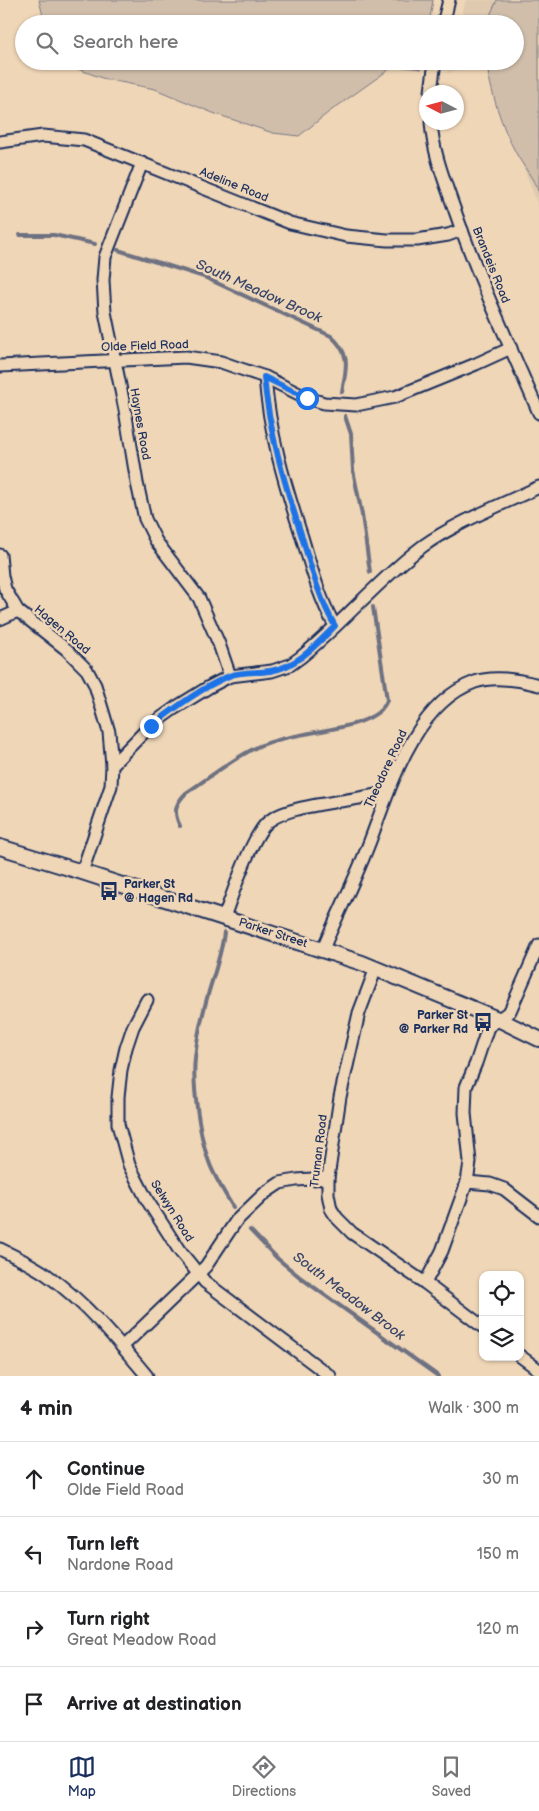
<!DOCTYPE html>
<meta charset="utf-8">
<style>
body{margin:0;font-family:"Balsamiq Sans",sans-serif;background:#f6f6f6;color:#202124}
.controls{position:absolute;right:15px;bottom:15px;display:grid;overflow:hidden;border-radius:10px;box-shadow:0 1px 4px #0004}
.controls button{width:45px;height:45px;display:grid;place-items:center;padding:0;border:0;border-bottom:1px solid #e0e0e0;background:#fff;color:#202124;font:25px sans-serif}
.compass{position:absolute;left:419px;top:85px;width:45px;height:45px;border-radius:50%;background:#fff;box-shadow:0 1px 4px #0004;rotate:276deg}
.stop{position:absolute;width:15px;height:15px;margin:-11px;border:4px solid #1a73e8;border-radius:50%;background:#fff}
.stop.end{background:#1a73e8;border-color:#fff;box-shadow:0 1px 5px #0008}
.list{margin:0;padding:0;list-style:none}
h2{display:flex;justify-content:space-between;align-items:center;height:65px;margin:0;padding:0 20px;font-size:21px}
h2 small{font-size:16px;font-weight:400;color:#757577}
.list li{display:grid;grid-template-columns:32px 1fr auto;gap:15px;align-items:center;box-sizing:border-box;height:75px;padding:0 20px;border-top:1px solid #e0e0e0}
.list b{display:block;font-size:19px;white-space:nowrap}
.list p{margin:0;font-size:16px;white-space:nowrap;color:#757577}
.list em{font-size:16px;font-style:normal;color:#757577}
.icon{flex:none;width:28px;height:28px;fill:none;stroke:currentColor;stroke-width:2;stroke-linecap:round;stroke-linejoin:round}
.map{position:relative;flex:none;width:539px;height:1376px;overflow:hidden}
.search{position:absolute;background:#fff;box-shadow:0 1px 4px #0004;left:15px;right:15px;top:15px;height:55px;display:flex;align-items:center;gap:12px;box-sizing:border-box;padding:0 18px;border-radius:28px;color:#757577;font-size:19px}
.sheet{height:365px;background:#fff}
nav{display:flex;justify-content:space-around;align-items:center;box-sizing:border-box;height:70px;border-top:1px solid #e0e0e0;background:#fff;font-size:14px;color:#757577}
nav a{display:grid;justify-items:center;gap:2px}
nav .on{color:#1b2f5e}
.map>svg:first-child{display:block}
.built{fill:#dfcab0}
.green{fill:#d0beaa;stroke:#767684}
.lines{fill:none;stroke-linecap:round;stroke-linejoin:round}
.stream{stroke:#6e7181;stroke-width:4}
.minor-casing{stroke:#1b2f5e;stroke-width:15}
.major-casing{stroke:#1b2f5e;stroke-width:18}
.minor{stroke:#efd6b7;stroke-width:11}
.major{stroke:#efd6b7;stroke-width:14}
.route{stroke:#1a73e8;stroke-width:6}
.labels{text-anchor:middle;dominant-baseline:central;stroke-width:5;stroke-linejoin:round;paint-order:stroke}
.street-label{font-size:12px;fill:#1b2f5e;stroke:#efd6b7}
.poi-label{font-size:12px;font-weight:bold;fill:#1b2f5e;stroke:#efd6b7;text-anchor:start}
.water-label{font-size:14px;font-style:italic;fill:#37456a;stroke:#efd6b7}
</style>
<div class="map">
<svg width="539" height="1376" viewBox="0 0 539 1376">
<rect width="100%" height="100%" fill="#efd6b7"/>
<filter id="ink" filterUnits="userSpaceOnUse"><feTurbulence type="fractalNoise" baseFrequency=".02" numOctaves="2"/><feDisplacementMap in="SourceGraphic" scale="10" xChannelSelector="R" yChannelSelector="G"/><feConvolveMatrix kernelMatrix="1 2 1 2 8 2 1 2 1" color-interpolation-filters="sRGB"/></filter>
<g filter="url(#ink)">
<path class="built" d="M466 0H539V208L483 62 447 73 450 61H515V24H459Z"/>
<g class="green">
<path d="M39 0H433L429 24H45Z"/>
<path d="M497 0H539V193C534 179 523 166 516 153 501 126 491 92 486 61H515V24H489L491 13Z"/>
<path d="M69 61H423L422 69 394 66 329 112 299 136 273 133 213 113 155 89 105 79 75 68Z"/>
</g>
<g class="lines">
<g class="stream">
<path d="M20 235H54L95 244"/>
<path d="M118 250 204 277 331 336C352 355 346 368 342 392"/>
<path d="M345 416 351 434 353 470 362 515 370 572"/>
<path d="M180 826C173 812 175 804 186 793 209 778 232 759 257 747 272 740 289 737 305 734 328 729 379 725 387 700L373 607"/>
<path d="M224 932C222 952 215 971 209 991 203 1012 197 1036 195 1058 192 1086 200 1141 211 1167 217 1181 225 1194 233 1207"/>
<path d="M250 1230 278 1259 301 1278 438 1376"/>
</g>
<g class="minor-casing">
<g id="minor">
<path d="M443 24 449 0"/>
<path d="M431 92 435 61"/>
<path d="M431 122C433 153 445 182 455 211 479 280 510 346 539 413"/>
<path d="M0 142 43 136 84 140 290 223 346 236 387 240H417L448 235 462 230"/>
<path d="M142 163 105 257 103 280 105 312 125 410 137 483 145 519 156 541 199 598 219 644 230 676"/>
<path d="M0 366 186 357 221 362 241 369 265 377 307 398 324 403 356 405 395 397 476 364 511 348"/>
<path d="M265 377C269 432 285 485 302 537 311 567 319 598 335 626"/>
<path d="M0 555 2 576 5 589 18 611 66 649 87 670 95 685 109 732 112 765 111 786 82 872"/>
<path d="M0 619 18 611"/>
<path d="M112 765 151 725 175 708 209 687 230 676 272 671 290 665 301 657C344 622 379 579 423 546 455 523 503 504 539 487"/>
<path d="M224 917C232 896 252 834 269 821 292 803 356 802 387 792"/>
<path d="M323 949C338 913 356 878 370 841 391 786 414 704 475 682 495 675 520 680 539 685"/>
<path d="M376 968 359 1013 340 1097 328 1178V1194L331 1209 337 1218 352 1233 425 1283 483 1327"/>
<path d="M147 1000 133 1027 126 1048 121 1070 118 1097V1124L129 1165 147 1200 179 1250 205 1282 330 1376"/>
<path d="M467 1182 490 1184 504 1189 539 1216"/>
<path d="M0 1249C16 1257 33 1265 47 1275 85 1302 117 1340 147 1376"/>
<path d="M425 1283 442 1251 467 1182 470 1162 465 1113 466 1087 476 1063 488 1027 510 1011 539 945"/>
<path d="M122 1347 198 1274 206 1266 236 1221 265 1193 280 1183 296 1180 328 1178"/>
<path d="M520 1356 539 1370"/>
</g>
</g>
<g class="major-casing">
<path id="major" d="M0 847 82 872 362 963 500 1020 539 1039"/>
</g>
<use href="#minor" class="minor"/>
<use href="#major" class="major"/>
</g>
</g>
<g class="lines" filter="url(#ink)">
<path class="route" d="M151 726C175 708 201 688 229 676 241 671 257 673 270 671 297 667 317 644 335 626 319 598 311 567 302 537 285 485 269 432 264 377L307 398"/>
</g>
<defs>
<g id="bus-bare" transform="scale(1.5)"><path d="M-5-6H5V4H4V6H2V4H-2V6H-4V4H-5ZM-3.5-4V0h7V-4ZM-3.5 1.2v1.5H-2V1.2ZM2 1.2v1.5H3.5V1.2Z" fill="#1b2f5e" stroke="#efd6b7" stroke-width="2.5" paint-order="stroke"/></g>
</defs>
<g fill-rule="evenodd">
<use href="#bus-bare" x="109" y="891"/>
<use href="#bus-bare" x="483" y="1022"/>
</g>
<g class="labels">
<g class="street-label">
<text transform="translate(234 185) rotate(22)">Adeline Road</text>
<text transform="translate(491 265) rotate(68)">Brandeis Road</text>
<text transform="translate(145 346) rotate(-2)">Olde Field Road</text>
<text transform="translate(140 424) rotate(80)">Haynes Road</text>
<text transform="translate(62 630) rotate(40)">Hagen Road</text>
<text transform="translate(386 769) rotate(-65)">Theodore Road</text>
<text transform="translate(273 933) rotate(18)">Parker Street</text>
<text transform="translate(319 1151) rotate(-83)">Truman Road</text>
<text transform="translate(172 1211) rotate(58)">Selwyn Road</text>
</g>
<g class="poi-label">
<text x="124" y="884">Parker St<tspan x="124" dy="14">@ Hagen Rd</tspan></text>
<text x="468" y="1015" text-anchor="end">Parker St<tspan x="468" dy="14">@ Parker Rd</tspan></text>
</g>
<g class="water-label">
<text transform="translate(259 291) rotate(24)">South Meadow Brook</text>
<text transform="translate(349 1296) rotate(37)">South Meadow Brook</text>
</g>
</g>
</svg>
<div class="controls">
<button><svg class="icon" aria-label="locate" viewBox="0 0 24 24"><circle cx="12" cy="12" r="6"/><path d="M12 2v4M12 18v4M2 12h4M18 12h4"/></svg></button>
<button><svg class="icon" aria-label="layers" viewBox="0 0 24 24"><path d="M12 4l9 5-9 5-9-5zM3 14l9 5 9-5"/></svg></button>
</div>
<svg class="compass" viewBox="-18 -18 36 36"><path d="M0-13l5 13h-10z" fill="#e53935"/><path d="M0 13l5-13h-10z" fill="#757577"/></svg>
<div class="stop" style="left:307px;top:398px"></div>
<div class="stop end" style="left:151px;top:726px"></div>
<div class="search"><svg class="icon" aria-label="search" viewBox="0 0 24 24"><circle cx="10" cy="10" r="6"/><path d="M15 15l6 6"/></svg>Search here</div>
</div>
<section class="sheet">
<h2>4 min<small>Walk · 300 m</small></h2>
<ul class="list">
<li><svg class="icon" aria-label="ahead" viewBox="0 0 24 24"><path d="M12 20V5M6 11l6-6 6 6"/></svg><div><b>Continue</b><p>Olde Field Road</p></div><em>30 m</em></li>
<li><svg class="icon" aria-label="left" viewBox="0 0 24 24"><path d="M17 20v-9H6M10 6l-5 5 5 5"/></svg><div><b>Turn left</b><p>Nardone Road</p></div><em>150 m</em></li>
<li><svg class="icon" aria-label="right" viewBox="0 0 24 24"><path d="M7 20v-9h11M14 6l5 5-5 5"/></svg><div><b>Turn right</b><p>Great Meadow Road</p></div><em>120 m</em></li>
<li><svg class="icon" aria-label="arrive" viewBox="0 0 24 24"><path d="M6 21V4h12l-3 4 3 4H6"/></svg><div><b>Arrive at destination</b></div></li>
</ul>
</section>
<nav>
<a class="on"><svg class="icon" aria-label="map" viewBox="0 0 24 24"><path d="M3 6l6-2 6 2 6-2v14l-6 2-6-2-6 2zM9 4v14M15 6v14"/></svg>Map</a>
<a><svg class="icon" aria-label="directions" viewBox="0 0 24 24"><path d="M12 3l9 9-9 9-9-9zM9 14v-3h6M13 9l2 2-2 2"/></svg>Directions</a>
<a><svg class="icon" aria-label="saved" viewBox="0 0 24 24"><path d="M7 4h10v16l-5-4-5 4z"/></svg>Saved</a>
</nav>
